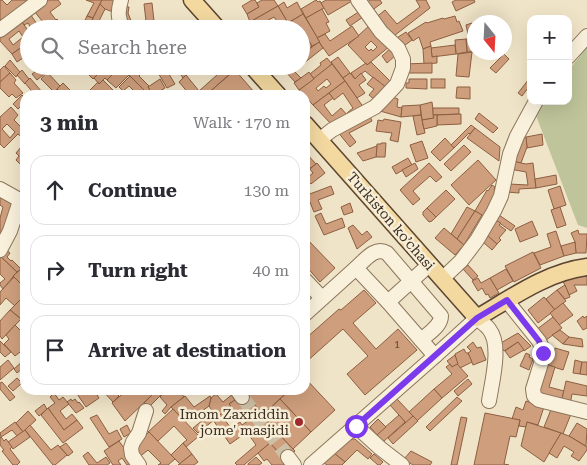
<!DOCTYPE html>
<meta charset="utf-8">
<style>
body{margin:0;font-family:"Roboto Serif",serif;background:#f7f7f7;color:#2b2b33}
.controls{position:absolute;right:15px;top:15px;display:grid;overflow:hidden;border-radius:10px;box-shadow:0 5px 20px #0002}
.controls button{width:45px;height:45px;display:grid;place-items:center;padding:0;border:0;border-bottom:1px solid #e1e1e2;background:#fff;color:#2b2b33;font:25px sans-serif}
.compass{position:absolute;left:467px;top:15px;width:45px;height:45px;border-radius:50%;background:#fff;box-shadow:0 5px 20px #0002;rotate:162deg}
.stop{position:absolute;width:15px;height:15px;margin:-11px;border:4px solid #7c3aed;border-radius:50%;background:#fff}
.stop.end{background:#7c3aed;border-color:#fff;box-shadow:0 1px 5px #0008}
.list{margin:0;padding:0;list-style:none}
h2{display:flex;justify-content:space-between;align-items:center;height:65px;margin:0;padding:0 20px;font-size:21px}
h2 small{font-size:16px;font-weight:400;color:#7c7c81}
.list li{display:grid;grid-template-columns:32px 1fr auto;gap:15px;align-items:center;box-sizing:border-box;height:70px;margin:0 10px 10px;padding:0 10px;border:1px solid #e1e1e2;border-radius:15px}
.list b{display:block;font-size:19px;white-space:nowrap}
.list em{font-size:16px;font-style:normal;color:#7c7c81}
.icon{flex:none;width:28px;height:28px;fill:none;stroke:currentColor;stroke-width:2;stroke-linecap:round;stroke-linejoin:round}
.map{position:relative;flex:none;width:587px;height:465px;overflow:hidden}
.search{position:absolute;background:#fff;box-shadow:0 5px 20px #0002;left:20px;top:20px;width:290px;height:55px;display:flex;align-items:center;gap:12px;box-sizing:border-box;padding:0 18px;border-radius:28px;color:#7c7c81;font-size:19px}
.panel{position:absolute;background:#fff;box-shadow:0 5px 20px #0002;left:20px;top:90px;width:290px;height:305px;border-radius:15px}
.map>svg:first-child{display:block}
.cemetery{fill:#bfc49a}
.building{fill:#cf9f7d;stroke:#8d5f41;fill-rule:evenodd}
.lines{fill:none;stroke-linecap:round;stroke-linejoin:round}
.minor-tunnel{stroke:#ccc0a6;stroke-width:14;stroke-dasharray:14 7;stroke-linecap:butt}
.minor-casing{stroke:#8d765c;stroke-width:16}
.major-casing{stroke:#5b4430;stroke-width:19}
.minor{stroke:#faf1dc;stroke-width:14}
.major{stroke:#f3d9a0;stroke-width:16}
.route{stroke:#7c3aed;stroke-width:6}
.poi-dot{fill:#9e2a2b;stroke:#f7eed8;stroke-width:2}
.labels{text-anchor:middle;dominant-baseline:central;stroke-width:5;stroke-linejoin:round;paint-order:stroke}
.number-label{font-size:11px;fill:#624a37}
.street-label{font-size:14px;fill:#3d2e20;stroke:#f7eed8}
.poi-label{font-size:14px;fill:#3d2e20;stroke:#f7eed8;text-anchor:end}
</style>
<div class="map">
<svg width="587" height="465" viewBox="0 0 587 465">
<rect width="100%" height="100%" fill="#f0e4c8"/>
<path class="cemetery" d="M587 47V228L578 225 535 113 544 101H568V71Z"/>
<g class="building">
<path d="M0 0H2L7 5 12 0H32L3 23 0 19Z"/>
<path d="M48 0H58L61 4 50 12 56 20 57 19 64 27 62 29H57L52 24 47 27 34 11Z"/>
<path d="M86 0H102L93 18 87 16 94 3Z"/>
<path d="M102 0H116L113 12 105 9 100 4Z"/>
<path d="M252 0H255L259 7 247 14 242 6Z"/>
<path d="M262 0H274L278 6 250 22 247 14 259 7 257 3Z"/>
<path d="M316 0 318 2 320 1 324 8 306 18 301 9Z"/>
<path d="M326 0H351L352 1 328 15 321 3Z"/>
<path d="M370 0H380L382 3 371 11 366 3Z"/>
<path d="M416 0H426L430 8 390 39 374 19 385 10 397 24 420 7Z"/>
<path d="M456 0H474L475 2 456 11 452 2Z"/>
<path d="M284 2 287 8 297 2 303 14 288 23 278 6Z"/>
<path d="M152 3 154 21H146L144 4Z"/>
<path d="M100 4 105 9 97 25 103 29H89L88 28Z"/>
<path d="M122 6 129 7 128 13 133 26 127 29Z"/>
<path d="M278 6 288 23 285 25 278 29H263L277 21 274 17 255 27 250 22Z"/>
<path d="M322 9 329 22 326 23 330 31 317 38 306 18Z"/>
<path d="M28 11 37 24 31 28 28 23 24 25 19 18Z"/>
<path d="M360 11 363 17 350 26 346 20Z"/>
<path d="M303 14 320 42 312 46 299 25 294 29H288L285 25Z"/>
<path d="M87 16 93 18 88 28 81 29Z"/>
<path d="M455 16 457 22 459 21 463 31 430 42 431 46 423 49 419 37 413 41 408 33 426 22 427 23 443 18 444 19Z"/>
<path d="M20 19 29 32V42L12 54 0 41V34ZM19 31 23 37 13 45 9 39Z"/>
<path d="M472 23 474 32 468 34 466 25Z"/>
<path d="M370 25 390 46 367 65 348 45ZM371 41 377 47 373 51 371 49 369 51 365 47Z"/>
<path d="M352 26 359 36 329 56 319 42H320L317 38 325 34 330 41Z"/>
<path d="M406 32 412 40 401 48 395 39Z"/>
<path d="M474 38V52H467L466 39Z"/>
<path d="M466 39 467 52 456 54 455 40Z"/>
<path d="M308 40 312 46 301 55V45Z"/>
<path d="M29 42V54L17 62 12 54Z"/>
<path d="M319 42 323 48 304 63 301 60V55Z"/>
<path d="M455 45 456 54 432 57 431 48Z"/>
<path d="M431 46 432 57 437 56V63L424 64 423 49Z"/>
<path d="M391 48 397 54 387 63 382 56Z"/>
<path d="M472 52 469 77 456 76 458 54Z"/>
<path d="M504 54 509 59 496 73 490 68Z"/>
<path d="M338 57 350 73 343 78 331 62Z"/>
<path d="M327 58 332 64 314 79 310 74 321 65 320 63Z"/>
<path d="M10 60 20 72 16 77 5 66Z"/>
<path d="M371 62 392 83 387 89 365 71 355 79 351 73 366 63 367 65Z"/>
<path d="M432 63V73H405L404 64Z"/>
<path d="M332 64 345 81 313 105 299 90ZM327 79 331 84 326 88 324 86 318 91 316 88Z"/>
<path d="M4 66 10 73 0 82V70Z"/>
<path d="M101 66H109L107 68 113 74 107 80 105 78 99 84 94 78 98 74 96 71Z"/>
<path d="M109 66H128L133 71 116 88 107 80 113 74 107 68Z"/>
<path d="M138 66H146L147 68 139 76 149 86 148 87 150 90 147 93 129 75Z"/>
<path d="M154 66H164L175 84 167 88Z"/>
<path d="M175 66H184L189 73 183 78Z"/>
<path d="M210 66H225L231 73 206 95H190L179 82 186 75 199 91 217 75Z"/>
<path d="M287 66H299L293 70 301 78 295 82 283 69Z"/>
<path d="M92 68 98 74 93 79 87 73Z"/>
<path d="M39 69 44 74 37 80 32 74Z"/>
<path d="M22 70 29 79 25 84 17 75Z"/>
<path d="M235 70 255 93 253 95H206Z"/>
<path d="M47 72 60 86 54 92 41 79Z"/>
<path d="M309 72 314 79 299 90 294 83Z"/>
<path d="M10 73 16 80 14 83 23 93 16 98 12 94 9 97 0 88V82Z"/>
<path d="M350 73 355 79 361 73 366 80 359 85 365 93 357 98 343 78Z"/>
<path d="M130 76 147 93 149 94 138 95 129 86 123 91 119 87Z"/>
<path d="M373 77 387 88 376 101 369 95 374 89 367 84Z"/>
<path d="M30 78 42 92 38 95H35L25 83Z"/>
<path d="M160 79 165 88 153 95 148 87Z"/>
<path d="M409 79H427V89L406 88V83H409Z"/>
<rect x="431" y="79" width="14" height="9"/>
<path d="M529 79 531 80V84L522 96 518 93Z"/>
<path d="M103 80 116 93 114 95H85L98 82 99 84Z"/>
<path d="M345 81 364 108 351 118 347 113 353 108 343 93 334 100 329 93Z"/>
<path d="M63 83 71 91 67 95H64L57 89Z"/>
<path d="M457 87H470V99L456 98Z"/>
<path d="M329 93 333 98 324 105 332 116 341 108 347 115 333 126 313 105Z"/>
<path d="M22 95 25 98V108L22 105 18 109 13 104Z"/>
<path d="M390 96 398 99 397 107 402 108 401 117 380 111Z"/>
<path d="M432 102 434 118 422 120 420 105Z"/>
<path d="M420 105 421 115 401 117 402 106Z"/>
<path d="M11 107 18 115 14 120 25 131V140L18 134 4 148 0 144V117ZM7 124 15 132 10 138 2 129Z"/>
<path d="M433 108H459V114L433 115Z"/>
<path d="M479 113 498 128 493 133 475 119Z"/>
<path d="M369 114 372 121 349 133 356 142 350 147 337 131Z"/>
<path d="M461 114V124L437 125V115Z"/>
<path d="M421 115 425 133 417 135 413 116Z"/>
<path d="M433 115H437V126L424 129 422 120 434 118Z"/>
<path d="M384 119 401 122 398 142 390 140 392 133 376 131 378 120 383 121Z"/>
<path d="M471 125 475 128 470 134 469 133 454 148 451 145Z"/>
<path d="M475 128 500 147 499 161 467 138Z"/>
<path d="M542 134 543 145 527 148 526 137Z"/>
<path d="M522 136 526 137 527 147 521 163 512 161Z"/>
<path d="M445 138 454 148 440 161 431 152Z"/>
<path d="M422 141 428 158 416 162 410 145Z"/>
<path d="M381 143H386L385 157H376L377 144H381Z"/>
<path d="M464 145 471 152 451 171 444 164Z"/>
<path d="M377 146 376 157 363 161 357 153Z"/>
<path d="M21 147 25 151V160L21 165 16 160 19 156 16 153Z"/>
<path d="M306 153 316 164 311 168 305 162V154Z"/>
<path d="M408 158 412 165 396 174 392 167Z"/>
<path d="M478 160 496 180 469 205 451 185Z"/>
<path d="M512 161 526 164 533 163 536 188 519 189V193L507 192 509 184 528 185 526 172 510 169Z"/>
<path d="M317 163 325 173 311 184 306 179 313 173 310 169Z"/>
<path d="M415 163 418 169 406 177 402 170Z"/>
<path d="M429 163 442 177 436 182 430 176 413 191 420 199 413 205 400 190Z"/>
<path d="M556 175 557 184 536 188 535 179Z"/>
<path d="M492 185 495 187 494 190H495L496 194 483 216 475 211 487 190 488 191Z"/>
<path d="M331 186 334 194 318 200 322 209 314 212 307 195Z"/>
<path d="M560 186 566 205 554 209 548 190Z"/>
<path d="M446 190 455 199 436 217 427 208Z"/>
<path d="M0 195 14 203 0 240V218L3 207 0 205Z"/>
<path d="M350 203 353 212 344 215 341 207Z"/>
<path d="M467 207 475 211 457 239 451 234Z"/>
<path d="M560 207 566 225 557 228 551 210Z"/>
<path d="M427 208 436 217 432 221 429 222 423 215V212Z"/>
<path d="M475 211 482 215 464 245 457 239Z"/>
<path d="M321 213 326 224 342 218 345 227 324 235 315 216Z"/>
<path d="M499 215 515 226 511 231 495 220Z"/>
<path d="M495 220 501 223 499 225 506 230 499 238 501 240 497 244 485 234Z"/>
<path d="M532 221 538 235 520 242 515 229Z"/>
<path d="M353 225 362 235 367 231 372 237 357 249 348 228Z"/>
<path d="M444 228 464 245 455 255 435 238Z"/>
<path d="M578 230 579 234H587L586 253H576L575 242 571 233Z"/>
<path d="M556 231 564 256 540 265 534 253 551 247 547 234Z"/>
<path d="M488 236 497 244 492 250 483 242Z"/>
<path d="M305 237 335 268 320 282 305 265Z"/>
<path d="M575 242 576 253 564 256 561 246Z"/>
<path d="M5 249 10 253 7 257 11 261 12 260 21 269 17 272 0 256Z"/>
<path d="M533 252 541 268 514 282 505 266Z"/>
<path d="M0 256 17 272 3 289 0 285V283L5 279 0 274Z"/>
<path d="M468 265 478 276 473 280 463 269Z"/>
<path d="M21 269 25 273 24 288 13 276Z"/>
<path d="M506 269 513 281 497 290 490 278Z"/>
<path d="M575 276H587V285H574L577 291 569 295 563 281Z"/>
<path d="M14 277 25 288V295L15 306 6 298 0 305V292Z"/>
<path d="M478 278 481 283 490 278 499 293 490 298 488 294 486 295 482 288 478 291 472 281Z"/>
<path d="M565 285 570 297 565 299 557 290Z"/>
<path d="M364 290 376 303 353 323 376 349 398 329 417 350 365 395 347 374 368 356 343 329 305 363V339L339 309 341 310Z"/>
<path d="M557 290 566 301 555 310 546 299Z"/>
<path d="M544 297 555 310 538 323 528 310Z"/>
<path d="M20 300 25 304V312L20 318 10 310Z"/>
<path d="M563 303 573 315 559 325 550 313Z"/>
<path d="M10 310 21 319 2 339 0 336V321Z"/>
<path d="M583 316 584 318 587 316V328L583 330 577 321Z"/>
<path d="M553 317 562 328 545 341 536 330Z"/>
<path d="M15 325 20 330 24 326 25 327V348L15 356 4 344 9 339 6 335Z"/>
<path d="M560 330 569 337 563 344 552 335Z"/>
<path d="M518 333 531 346 524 351 518 342 504 351 499 344Z"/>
<path d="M569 337 582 339 583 347 563 344Z"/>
<path d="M0 341 11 352 5 357 0 352Z"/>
<path d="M473 342 477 348 481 347 486 360 473 365 468 353 471 351 467 347Z"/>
<path d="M518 342 524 350 510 358 505 351Z"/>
<path d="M555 348 569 352 563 370 544 364 549 352 554 354Z"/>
<path d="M464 349 466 353H468L472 362 460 368 457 364 455 354Z"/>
<path d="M526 353 530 355 529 357 533 359 529 370 520 366Z"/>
<path d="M455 355 458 364 452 367 447 361Z"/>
<path d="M25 359V366L17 373 14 369Z"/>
<path d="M8 360 14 368 0 380V367Z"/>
<path d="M575 360 582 362 580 374 573 373Z"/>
<path d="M582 362H587V375L580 374Z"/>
<path d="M450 364 452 367 457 364 468 376 442 398 434 389 452 374 446 367Z"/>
<path d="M545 364 555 367 549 387 564 391 561 403 536 396Z"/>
<path d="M17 378 22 383 13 391 8 386Z"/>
<path d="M305 378 335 410 311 432 280 399 290 390H305Z"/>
<path d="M468 379 472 384 458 396 454 391Z"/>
<path d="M566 381 587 386V396L572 394 570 405 561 403Z"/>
<path d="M2 382 15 397 10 401 0 389V383Z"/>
<path d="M434 389 442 398 417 421 409 412Z"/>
<path d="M77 390H94L99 398 86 407 75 391Z"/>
<path d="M102 390H113L119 396 113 402Z"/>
<path d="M127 390H149L153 394 125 421 112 403Z"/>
<path d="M157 390H166L149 407 144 403Z"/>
<path d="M166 390H179L184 397 171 407 165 414 162 411 167 405 160 397Z"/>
<path d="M253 390H285L287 392 263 415 247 395Z"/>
<path d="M54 393 59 400 63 397 69 404 60 411 66 419 72 414 77 420 64 430 48 408 55 403 50 397Z"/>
<path d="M234 393 238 398 229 404 231 406 198 433 193 428 213 412 209 406 211 398 216 394 223 402Z"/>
<path d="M247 395 263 415 262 416 295 451 285 460 270 443 238 399Z"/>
<path d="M185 396 194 407 210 396 211 398 209 406 188 421V420L185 422 171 407Z"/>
<path d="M457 397 462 401 430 431 426 427Z"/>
<path d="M238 398 250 414 242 420 236 413 230 417 225 411 231 406 229 404Z"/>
<path d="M71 399 72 401 75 399 78 403 79 402 84 408 76 413 67 402Z"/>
<path d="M280 399 311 432 293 449 262 416Z"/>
<path d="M397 399 413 416 406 423 390 405Z"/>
<path d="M526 401 544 407 538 425 527 422 526 427 519 426 520 420 512 419 516 407 523 410Z"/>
<path d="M44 404 47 409 39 416 35 411Z"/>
<path d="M552 407 571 414 563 434 544 427Z"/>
<path d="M48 408 64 430 77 420 83 428 63 443 41 415Z"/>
<path d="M173 409 199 436 186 447 183 443 187 440 174 426 158 441 148 432Z"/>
<path d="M28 411 36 420 23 432 16 423Z"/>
<path d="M225 411 228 415 224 419 231 428 240 422 247 432 230 444 213 420Z"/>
<path d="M485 413 520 420 516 437 510 436 504 464 509 465H474Z"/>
<path d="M97 415 109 434 117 430 122 439 109 447 90 418Z"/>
<path d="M399 415 405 422 383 442 376 435Z"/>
<path d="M413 416 418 421 393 444 388 438Z"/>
<path d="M461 417 467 418 457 465H451Z"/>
<path d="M252 418 270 443 244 465H237L235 463 256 445 242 425Z"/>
<path d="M378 419 386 427 377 435 370 427Z"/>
<path d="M15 422 23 432 17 436 12 430 1 437 0 433Z"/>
<path d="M527 422 561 433 544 462 521 446Z"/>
<path d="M577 423 587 429 586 446 569 436Z"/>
<path d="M30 425 51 450 58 445 67 455 55 465H53L25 430Z"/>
<path d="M127 425 131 433 124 437 120 429Z"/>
<path d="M25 430 30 437 13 449 8 442Z"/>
<path d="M149 432 175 459 168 465H158L161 463 148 450 138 458 132 449Z"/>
<path d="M561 433 569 436 587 447V450L579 461 571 456 574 452 564 446 557 458 549 453Z"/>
<path d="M1 437 4 441 6 439 12 447 10 449 20 462 17 465H13L2 451 4 450 0 445V438Z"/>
<path d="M350 439H355L372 454 368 459 357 450 345 462 334 453Z"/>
<path d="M119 441 136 465H127L122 458 118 461 121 465H113L104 451Z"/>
<path d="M66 443 73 452 68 456 60 447Z"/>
<path d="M183 443 192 454 180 464 171 455Z"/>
<path d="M270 443 290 465H272L267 459 264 461 258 453Z"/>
<path d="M411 451 432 462 430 465H413L404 459Z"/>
<path d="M88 452 97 463 106 457 110 463 107 465H89L83 456Z"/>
<path d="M334 453 345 462 342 465H327L324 463Z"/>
<path d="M192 454 198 462 194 465H178Z"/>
<path d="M374 454 383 462 380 465H378L370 458Z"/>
<path d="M256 457 262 463 259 465H248V464Z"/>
</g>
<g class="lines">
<path class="minor-tunnel" d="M242 397 288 457"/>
<g class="minor-casing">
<g id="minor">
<path d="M121 0C118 11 117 19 124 29"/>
<path d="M0 30 40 0"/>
<path d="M568 57 587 36"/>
<path d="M319 140 332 130 375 107 382 100 397 84 403 68V59L398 48 381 32 358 0"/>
<path d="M0 189 25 203"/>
<path d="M0 250 10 231 20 201"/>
<path d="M356 268C365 260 375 246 387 253L441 316C441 326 429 333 421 340"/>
<path d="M442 279 461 261 477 240 494 211 501 196 510 154 517 136 536 101"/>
<path d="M305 280 322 298"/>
<path d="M507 301 539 341 543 350V357L533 389 534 396 539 400 587 412"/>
<path d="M388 302 435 356"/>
<path d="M305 314 356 268 388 302 429 265"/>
<path d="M237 390 242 397"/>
<path d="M356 426 380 448 402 465"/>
<path d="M288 457 294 465"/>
<path d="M139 465 132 455 131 448 133 442 139 433 146 411"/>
<path d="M311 465 435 356 477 318C481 322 486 325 489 329 502 345 492 381 489 401"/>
</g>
</g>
<g class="major-casing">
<g id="major">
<path d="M192 0 218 29"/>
<path d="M252 66 278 95"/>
<path d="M305 124 477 318C511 298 547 272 587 267"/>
</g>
</g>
<use href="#minor" class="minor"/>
<use href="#major" class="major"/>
</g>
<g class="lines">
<path class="route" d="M356 426 477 318 507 300 539 341 543 353"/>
</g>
<circle class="poi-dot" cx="299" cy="422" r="5"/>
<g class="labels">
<g class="number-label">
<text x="397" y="344">1</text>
</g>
<g class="street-label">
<text transform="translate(391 221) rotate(49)">Turkiston ko’chasi</text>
</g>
<g class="poi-label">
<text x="289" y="414">Imom Zaxriddin<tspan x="289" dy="16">jome' masjidi</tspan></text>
</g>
</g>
</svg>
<div class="controls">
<button>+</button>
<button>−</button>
</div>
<svg class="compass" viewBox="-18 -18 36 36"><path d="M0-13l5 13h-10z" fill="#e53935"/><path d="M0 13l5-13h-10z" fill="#7c7c81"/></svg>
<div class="stop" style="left:356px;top:426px"></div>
<div class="stop end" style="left:543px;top:353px"></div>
<div class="search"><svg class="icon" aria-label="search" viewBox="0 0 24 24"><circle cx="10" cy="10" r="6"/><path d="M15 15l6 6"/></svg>Search here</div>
<section class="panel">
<h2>3 min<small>Walk · 170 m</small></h2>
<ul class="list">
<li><svg class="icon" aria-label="ahead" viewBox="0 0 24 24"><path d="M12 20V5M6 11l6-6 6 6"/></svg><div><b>Continue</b></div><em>130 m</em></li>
<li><svg class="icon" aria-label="right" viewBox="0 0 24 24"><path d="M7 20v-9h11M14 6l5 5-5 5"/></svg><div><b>Turn right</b></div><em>40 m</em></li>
<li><svg class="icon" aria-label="arrive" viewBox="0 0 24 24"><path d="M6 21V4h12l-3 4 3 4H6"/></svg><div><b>Arrive at destination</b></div></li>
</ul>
</section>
</div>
